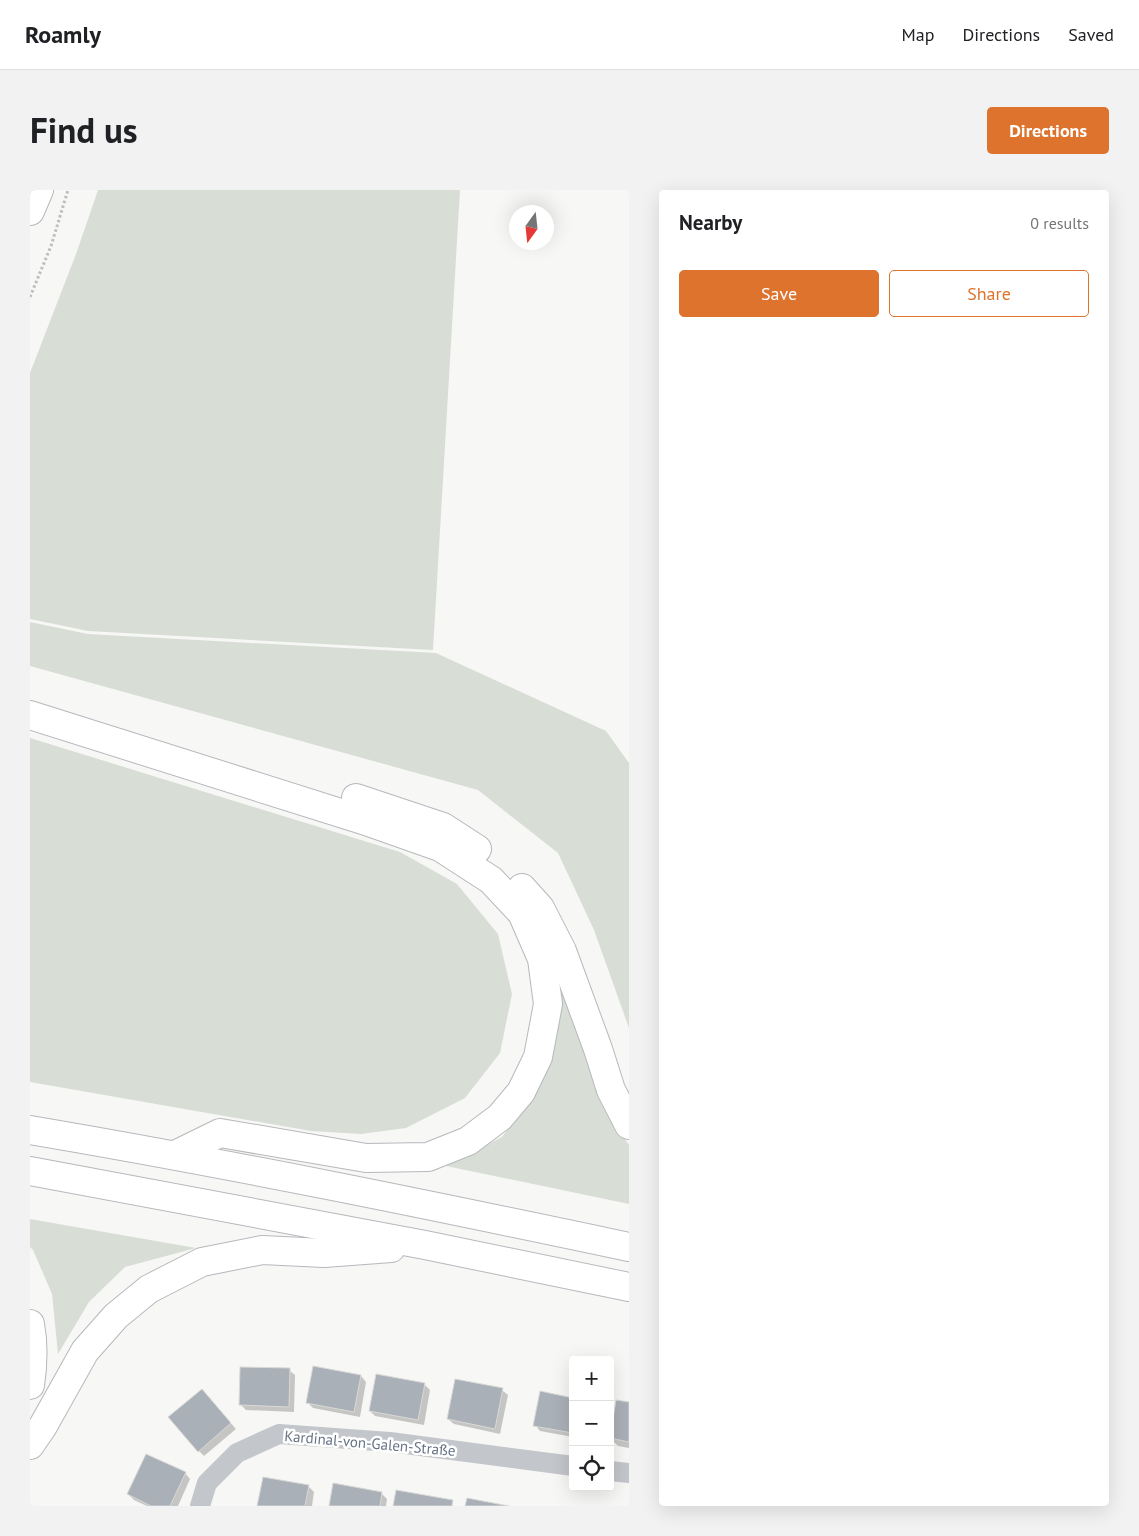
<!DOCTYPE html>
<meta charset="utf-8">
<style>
body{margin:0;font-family:"PT Sans",sans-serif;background:#f2f2f2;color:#202124}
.controls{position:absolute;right:15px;bottom:15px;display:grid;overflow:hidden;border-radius:5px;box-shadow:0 5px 20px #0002}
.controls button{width:45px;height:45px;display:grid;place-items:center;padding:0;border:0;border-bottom:1px solid #e0e0e0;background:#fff;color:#202124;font:25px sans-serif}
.compass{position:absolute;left:479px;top:15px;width:45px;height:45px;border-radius:50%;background:#fff;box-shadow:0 5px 20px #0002;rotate:195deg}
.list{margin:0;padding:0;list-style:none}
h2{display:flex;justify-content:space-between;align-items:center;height:65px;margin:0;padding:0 20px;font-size:21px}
h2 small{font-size:16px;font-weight:400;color:#757577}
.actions{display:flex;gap:10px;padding:15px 20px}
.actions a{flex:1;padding:11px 0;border:1px solid #de732e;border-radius:5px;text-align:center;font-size:18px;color:#de732e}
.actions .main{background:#de732e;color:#fff}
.icon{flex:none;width:28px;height:28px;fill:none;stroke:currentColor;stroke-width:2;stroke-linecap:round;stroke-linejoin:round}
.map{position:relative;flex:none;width:599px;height:1316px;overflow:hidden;border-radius:5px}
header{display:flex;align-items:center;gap:30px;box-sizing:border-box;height:70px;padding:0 25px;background:#fff;border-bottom:1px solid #e0e0e0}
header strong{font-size:24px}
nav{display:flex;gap:28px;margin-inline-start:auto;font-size:18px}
.intro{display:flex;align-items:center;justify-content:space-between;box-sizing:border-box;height:120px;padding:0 30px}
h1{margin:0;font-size:35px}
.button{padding:12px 22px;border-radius:5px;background:#de732e;color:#fff;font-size:18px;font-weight:700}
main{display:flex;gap:30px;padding:0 30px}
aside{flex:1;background:#fff;border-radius:5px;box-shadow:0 5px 20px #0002}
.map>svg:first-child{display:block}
.green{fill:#d8ded6}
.shadow{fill:#0003}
.building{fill:#aab0b7;stroke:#d9d9d7}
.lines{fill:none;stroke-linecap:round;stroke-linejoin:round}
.trunk-casing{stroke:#b6b8bc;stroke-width:30}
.motorway-casing{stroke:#b6b8bc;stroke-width:30}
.path{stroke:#bbbdc0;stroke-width:3;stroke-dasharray:2.5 2.5;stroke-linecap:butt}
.minor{stroke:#c3c6ca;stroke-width:20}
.trunk{stroke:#fff;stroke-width:28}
.motorway{stroke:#fff;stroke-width:28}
.labels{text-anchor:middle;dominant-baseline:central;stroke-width:5;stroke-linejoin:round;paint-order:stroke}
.street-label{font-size:15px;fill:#677385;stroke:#fff}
</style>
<header>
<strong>Roamly</strong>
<nav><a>Map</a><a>Directions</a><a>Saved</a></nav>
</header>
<div class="intro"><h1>Find us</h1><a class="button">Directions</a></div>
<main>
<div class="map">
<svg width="599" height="1316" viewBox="0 0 599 1316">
<rect width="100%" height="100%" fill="#f7f7f5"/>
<g class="green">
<path d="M68 0H430L403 460 58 441 0 429V183L46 64Z"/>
<path d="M0 432 58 444 406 463 576 541 599 573V838L564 740 528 663 448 600 0 476Z"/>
<path d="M0 548 370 662 427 694 468 744 482 804 470 863 435 908 376 938 331 944 281 941 0 892Z"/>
<path d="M535 802 582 930 599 955V1014L416 976 472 947 505 903 526 852 530 804Z"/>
<path d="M0 1029 166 1058 95 1077 59 1112 28 1164 22 1104 3 1060 0 1057Z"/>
</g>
<g class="shadow">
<path d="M284 1178 331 1186 336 1192 330 1227 283 1218 278 1213Z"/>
<path d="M259 1180 265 1185 264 1222 216 1220 210 1214Z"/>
<path d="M347 1185 395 1195 400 1200 394 1235 345 1226 340 1221Z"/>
<path d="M472 1200 478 1205 470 1244 424 1234 418 1229Z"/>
<path d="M177 1206 206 1239 174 1266 169 1261Z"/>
<path d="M543 1209V1247L510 1241 505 1235Z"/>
<path d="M587 1211 599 1213V1258L588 1256 580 1248Z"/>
<path d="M155 1283 160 1289 148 1316H117L104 1310 98 1304Z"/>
<path d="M279 1297 284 1302 282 1316H228Z"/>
<path d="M352 1304 357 1309 356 1316H300Z"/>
</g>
<g class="building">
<path d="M283 1176 331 1185 324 1222 276 1213Z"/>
<path d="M210 1177 260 1178 259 1217 209 1215Z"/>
<path d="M346 1184 395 1193 388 1230 339 1221Z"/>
<path d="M425 1189 473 1198 465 1239 417 1229Z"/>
<path d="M172 1199 201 1233 168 1262 138 1227Z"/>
<path d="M510 1201 543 1208V1243L503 1236Z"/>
<path d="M586 1210 599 1212V1252L580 1248Z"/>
<path d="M116 1264 156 1282 140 1316H121L97 1304Z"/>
<path d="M233 1287 279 1295 275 1316H227Z"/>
<path d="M303 1293 352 1302 350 1316H299Z"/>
<path d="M366 1300 423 1310 422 1316H363Z"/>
<path d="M437 1308 479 1316H435Z"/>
</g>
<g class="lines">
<g class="trunk-casing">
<path id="trunk" d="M0 21 9 0"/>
</g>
<g class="motorway-casing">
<g id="motorway">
<path d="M0 525 339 632 410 657 461 690 492 723 512 769 518 814 508 867 491 902 470 927 438 951 398 967 336 968 190 943 145 965"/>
<path d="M326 608 413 637 447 659"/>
<path d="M492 698 510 718 532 761 568 859 581 900 599 935"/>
<path d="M0 940C201 974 400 1015 599 1057"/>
<path d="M0 981 395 1055 599 1097"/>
<path d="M0 1134C4 1155 3 1175 0 1195"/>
<path d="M0 1255 13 1236 55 1161 86 1126 119 1099 172 1072 232 1060 294 1063 361 1058"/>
</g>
</g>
<path class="path" d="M0 107 21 56 38 0"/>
<g class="minor">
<path d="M580 1281 599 1283"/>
<path d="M170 1316 177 1293 207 1263 249 1244 360 1252 543 1276"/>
</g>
<use href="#trunk" class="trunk"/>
<use href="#motorway" class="motorway"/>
</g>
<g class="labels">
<g class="street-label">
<text transform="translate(340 1253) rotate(5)">Kardinal-von-Galen-Straße</text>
</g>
</g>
</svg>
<div class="controls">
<button>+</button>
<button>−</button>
<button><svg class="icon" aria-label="locate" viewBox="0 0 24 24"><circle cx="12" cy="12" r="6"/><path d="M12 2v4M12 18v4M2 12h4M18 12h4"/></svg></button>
</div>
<svg class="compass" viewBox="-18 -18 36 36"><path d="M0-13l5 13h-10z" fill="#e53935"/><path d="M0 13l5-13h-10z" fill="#757577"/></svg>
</div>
<aside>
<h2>Nearby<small>0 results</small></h2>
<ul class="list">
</ul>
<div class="actions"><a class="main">Save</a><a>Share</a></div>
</aside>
</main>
